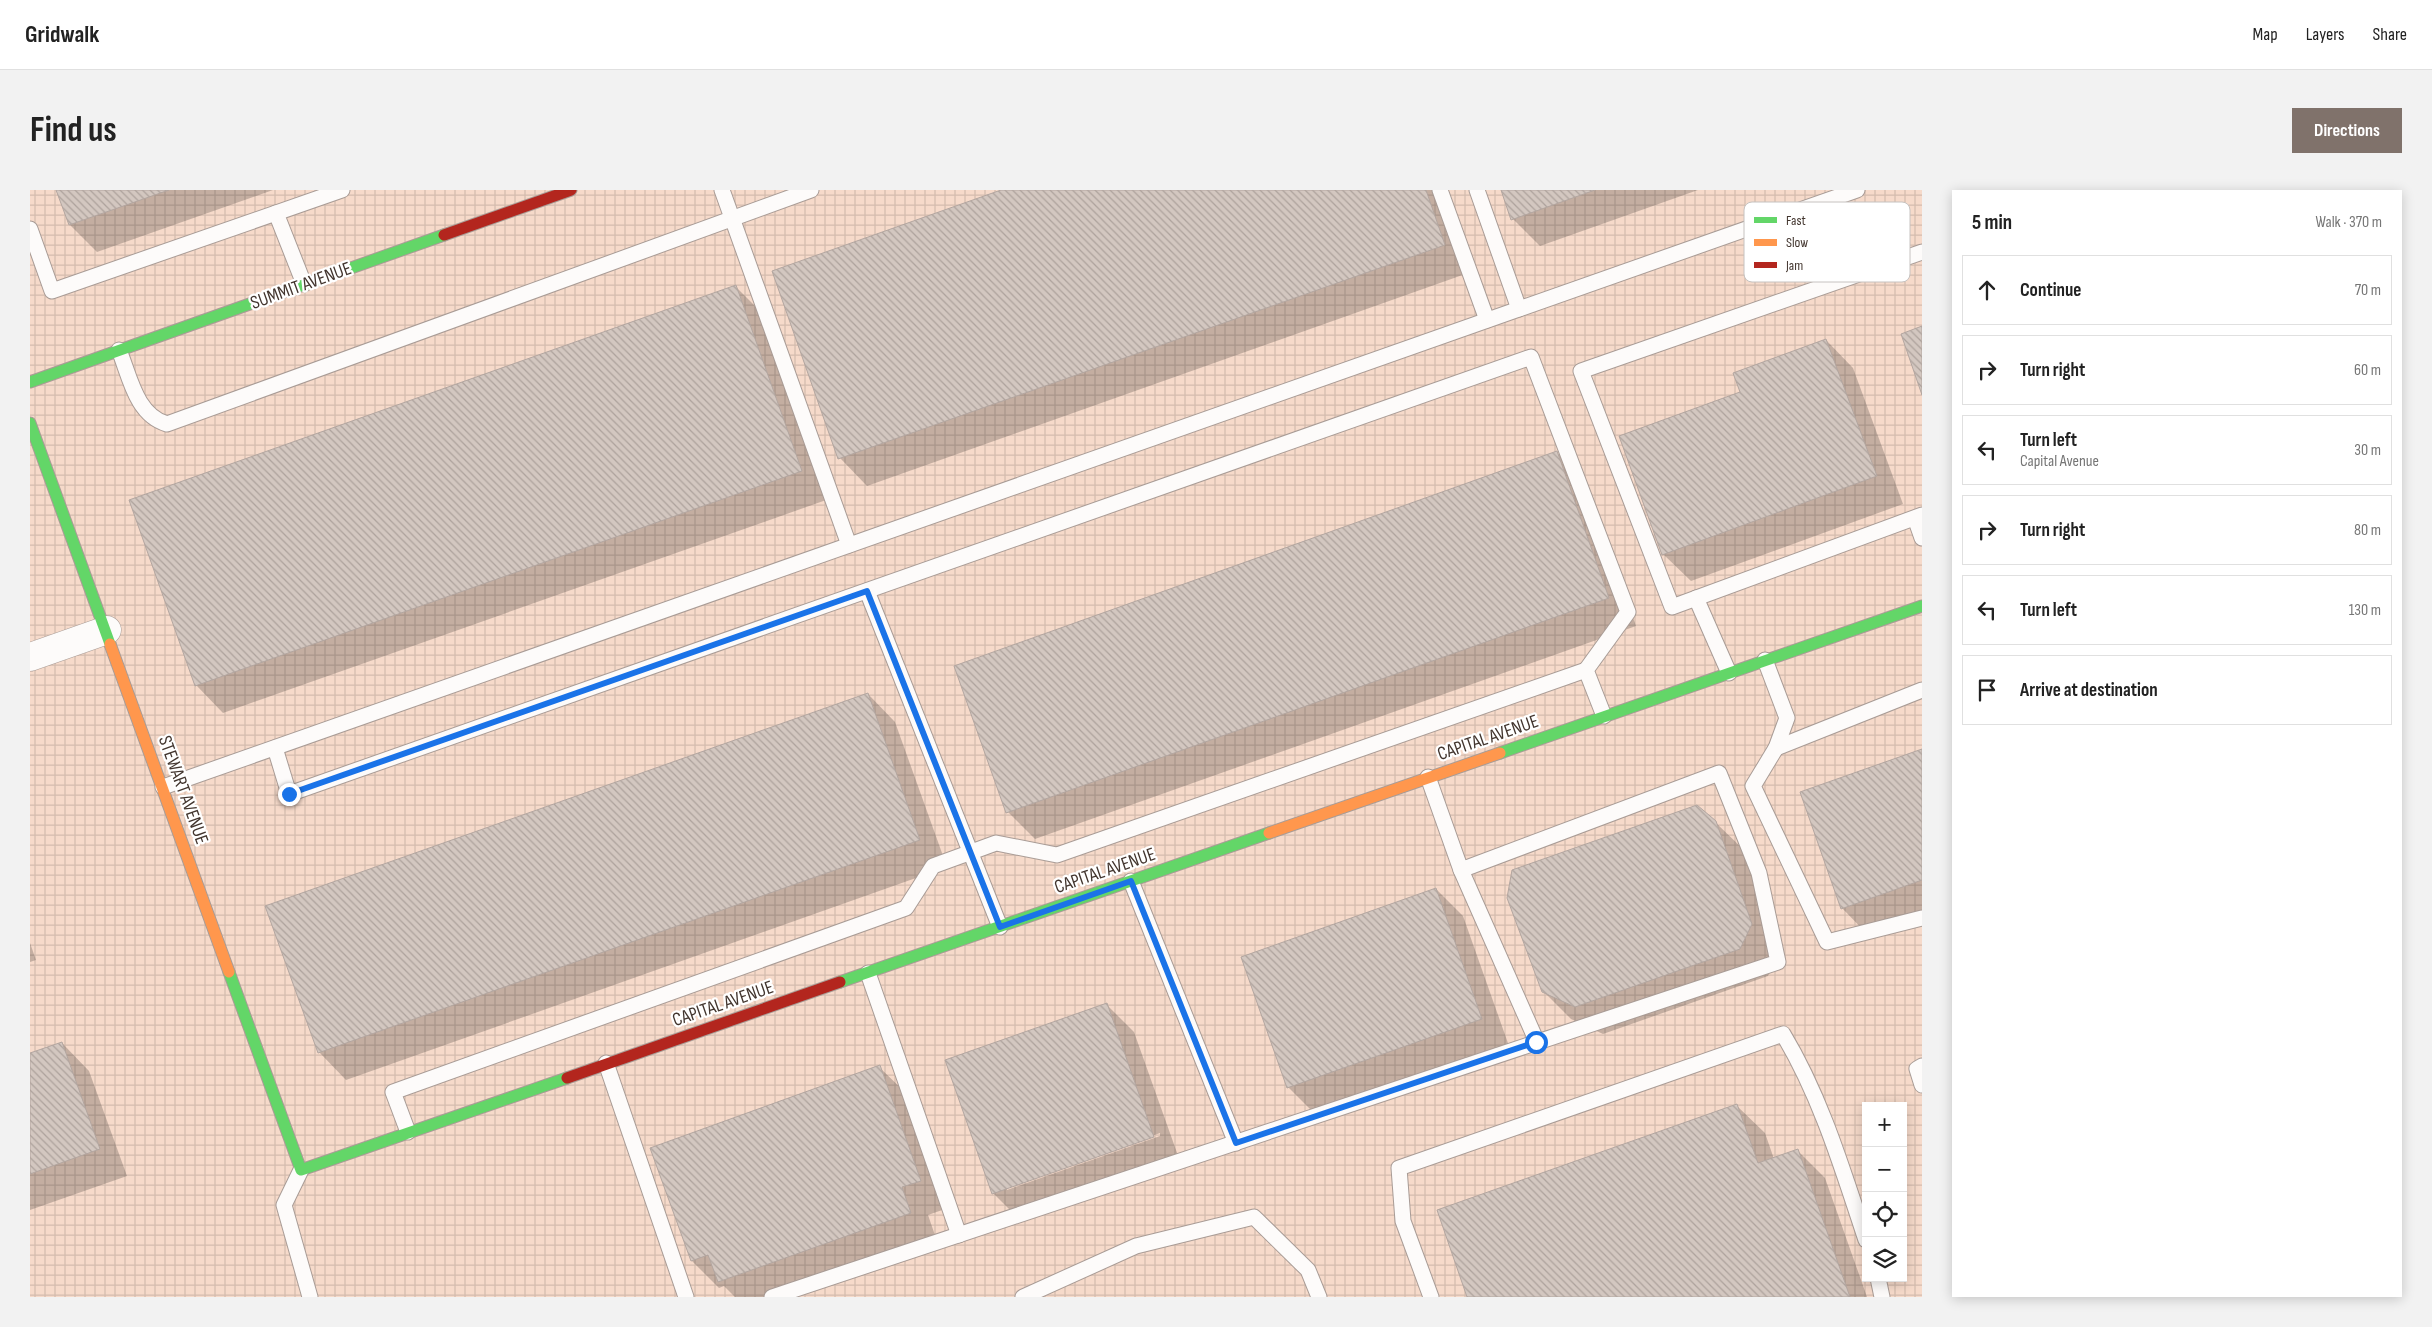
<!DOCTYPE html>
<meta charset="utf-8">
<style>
body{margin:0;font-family:"Sofia Sans Condensed",sans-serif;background:#f2f2f2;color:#222}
.controls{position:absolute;right:15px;bottom:15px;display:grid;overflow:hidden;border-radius:0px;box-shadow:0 2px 12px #0003}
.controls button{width:45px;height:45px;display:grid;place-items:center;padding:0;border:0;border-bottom:1px solid #e0e0e0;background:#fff;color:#222;font:25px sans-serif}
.stop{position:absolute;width:15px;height:15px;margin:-11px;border:4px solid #1a73e8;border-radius:50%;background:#fff}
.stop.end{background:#1a73e8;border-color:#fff;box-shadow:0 1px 5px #0008}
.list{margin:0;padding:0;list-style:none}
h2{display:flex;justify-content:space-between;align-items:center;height:65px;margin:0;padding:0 20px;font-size:21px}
h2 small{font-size:16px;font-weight:400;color:#767676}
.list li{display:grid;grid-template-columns:32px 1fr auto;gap:15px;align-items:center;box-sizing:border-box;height:70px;margin:0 10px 10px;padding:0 10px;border:1px solid #e0e0e0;border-radius:0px}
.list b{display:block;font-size:19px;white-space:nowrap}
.list p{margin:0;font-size:16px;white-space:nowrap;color:#767676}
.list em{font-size:16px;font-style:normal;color:#767676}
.icon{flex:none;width:28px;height:28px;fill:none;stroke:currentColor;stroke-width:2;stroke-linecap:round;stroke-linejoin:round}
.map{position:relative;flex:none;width:1892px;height:1107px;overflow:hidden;border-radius:0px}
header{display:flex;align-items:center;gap:30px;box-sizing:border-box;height:70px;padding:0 25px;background:#fff;border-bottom:1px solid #e0e0e0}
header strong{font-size:24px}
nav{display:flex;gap:28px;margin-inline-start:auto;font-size:18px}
.intro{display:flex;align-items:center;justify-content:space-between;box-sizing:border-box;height:120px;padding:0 30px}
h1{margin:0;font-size:35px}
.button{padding:12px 22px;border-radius:0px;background:#80726b;color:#fff;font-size:18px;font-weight:700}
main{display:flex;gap:30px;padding:0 30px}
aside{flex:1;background:#fff;border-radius:0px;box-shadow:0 2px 12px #0003}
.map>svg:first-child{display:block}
.industrial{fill:url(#industrial-grid);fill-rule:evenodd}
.shadow{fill:#0003;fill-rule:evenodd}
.building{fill:url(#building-back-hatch);stroke:#b3a6a0}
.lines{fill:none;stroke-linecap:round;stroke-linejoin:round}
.lane-casing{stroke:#a99c96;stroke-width:17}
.street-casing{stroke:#a99c96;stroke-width:29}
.fast-casing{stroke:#a99c96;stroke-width:13}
.slow-casing{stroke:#a99c96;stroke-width:13}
.jam-casing{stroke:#a99c96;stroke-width:13}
.lane{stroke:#fdfbfa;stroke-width:15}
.street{stroke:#fdfbfa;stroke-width:28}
.fast{stroke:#63d668;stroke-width:11}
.slow{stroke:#ff974d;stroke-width:11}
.jam{stroke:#b3261e;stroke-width:11}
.route{stroke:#1a73e8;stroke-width:6}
.labels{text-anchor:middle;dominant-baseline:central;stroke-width:4.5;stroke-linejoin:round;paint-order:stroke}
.street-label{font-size:19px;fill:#42352e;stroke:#fff}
.key{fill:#fff;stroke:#c6c2c0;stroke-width:1}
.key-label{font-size:14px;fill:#42352e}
</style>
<header>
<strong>Gridwalk</strong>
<nav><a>Map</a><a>Layers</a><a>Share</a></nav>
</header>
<div class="intro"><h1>Find us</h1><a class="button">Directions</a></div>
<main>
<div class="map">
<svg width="1892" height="1107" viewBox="0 0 1892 1107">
<defs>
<pattern id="industrial-grid" width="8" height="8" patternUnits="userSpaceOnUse" patternTransform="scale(1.25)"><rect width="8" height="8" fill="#f6daca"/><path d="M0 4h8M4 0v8" fill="none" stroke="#d4bcae"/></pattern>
<pattern id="building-back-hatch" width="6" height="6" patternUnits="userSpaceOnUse" patternTransform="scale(1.25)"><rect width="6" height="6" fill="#d3c7c0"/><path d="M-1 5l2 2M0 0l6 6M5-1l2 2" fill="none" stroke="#ada29c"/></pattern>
</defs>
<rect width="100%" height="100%" fill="#f3e4dc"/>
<path class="industrial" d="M0 0H1892V1107H0ZM1836 916H1873V1088H1836Z"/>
<g class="shadow">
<path d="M28 0H243L67 62 40 35Z"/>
<path d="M974 0H1412L1441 82 837 296 810 268Z"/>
<path d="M1472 0H1668L1510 56 1483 29Z"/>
<path d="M706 97 733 124 799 309 193 523 166 495Z"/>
<path d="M1796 150 1823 178 1873 314 1661 391 1633 364 1712 203Z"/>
<path d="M1527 263 1554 290 1606 436 1005 649 978 622Z"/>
<path d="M838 504 865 532 917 677 316 890 289 862Z"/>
<path d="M1892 561V727L1839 746 1812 718Z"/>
<path d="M1685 632 1713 659 1749 762 1738 786 1573 844 1541 829 1513 801Z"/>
<path d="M1406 699 1433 726 1479 856 1285 924 1258 897Z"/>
<path d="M0 753 6 770 0 772Z"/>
<path d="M1077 815 1104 842 1151 974 991 1031 964 1004 917 871ZM1130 943V946L977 1000V998Z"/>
<path d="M32 853 59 881 97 986 0 1020V865Z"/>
<path d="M849 877 877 904 918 1018 898 1025 907 1051 750 1107H705L694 1096 689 1098 662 1071Z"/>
<path d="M1707 916 1735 943 1744 969 1768 961 1795 988 1837 1107H1439Z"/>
</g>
<g class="building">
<path d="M26 0H139L39 35Z"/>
<path d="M971 0H1396L1415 55 808 269 742 81Z"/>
<path d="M1471 0H1565L1481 30Z"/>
<path d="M706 95 772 281 165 496 99 310Z"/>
<path d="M1892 136V205L1871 144Z"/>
<path d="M1796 149 1847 286 1632 365 1589 246 1710 202 1703 183Z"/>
<path d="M1527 261 1579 408 976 623 924 476Z"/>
<path d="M838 503 890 650 288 863 235 716Z"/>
<path d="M1892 559V690L1811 719 1770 602Z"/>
<path d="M1667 615 1686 631 1722 734 1710 759 1545 817 1512 802 1477 708 1482 680Z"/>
<path d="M1406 698 1452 829 1257 898 1211 767Z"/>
<path d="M1077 813 1124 947 962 1004 915 870Z"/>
<path d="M32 852 70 959 0 984V863Z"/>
<path d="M850 875 891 991 872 997 881 1023 688 1092 678 1065 661 1071 620 958Z"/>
<path d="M1707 914 1728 973 1768 959 1820 1107H1437L1407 1020Z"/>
</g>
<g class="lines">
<g class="lane-casing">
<g id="lane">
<path d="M692 0 819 355"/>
<path d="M1410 0 1457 130"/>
<path d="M1447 0 1489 119 1827 0"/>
<path d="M246 23 274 94"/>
<path d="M0 39 22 101 312 0"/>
<path d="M1892 62 1551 181 1642 417 1892 325"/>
<path d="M89 160C100 187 106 225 137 234L781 0"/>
<path d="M1885 328 1892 348"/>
<path d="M837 401 970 737"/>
<path d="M1666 408 1699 483"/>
<path d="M1735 470 1757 528 1746 558 1723 596 1797 752 1892 728"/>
<path d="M245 558 259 604 1501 167 1598 422 1556 480 1574 526"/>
<path d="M1746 558 1892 500"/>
<path d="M133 597 1489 119"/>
<path d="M1431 680 1507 852"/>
<path d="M1101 691 1206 953"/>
<path d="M838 783 929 1045"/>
<path d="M576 873 656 1107"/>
<path d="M1892 876 1887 879 1892 895"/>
<path d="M378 942 363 902 876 718 903 676 966 653 1027 665 1556 480"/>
<path d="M271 980 254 1015 280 1107"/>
<path d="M1848 1088 1852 1107"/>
<path d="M742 1107 1748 772 1729 683 1689 583 1431 680 1398 587"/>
<path d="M993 1107 1106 1056 1224 1027 1278 1080 1289 1107"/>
<path d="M1401 1107 1373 1031 1369 978 1753 844C1791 907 1813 981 1836 1050"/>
</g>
</g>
<g class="street-casing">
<path id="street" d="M0 467 77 440"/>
</g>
<g class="fast-casing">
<g id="fast">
<path d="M0 192 414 45"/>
<path d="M0 233 80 454"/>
<path d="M1470 563 1892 416"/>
<path d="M199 782 271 980 537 888"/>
<path d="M810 792 1239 643"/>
</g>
</g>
<g class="slow-casing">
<g id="slow">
<path d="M80 454 199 782"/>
<path d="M1239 643 1470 563"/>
</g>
</g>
<g class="jam-casing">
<g id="jam">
<path d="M414 45 541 0"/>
<path d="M537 888 810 792"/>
</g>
</g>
<use href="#lane" class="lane"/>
<use href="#street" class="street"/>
<use href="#fast" class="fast"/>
<use href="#slow" class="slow"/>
<use href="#jam" class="jam"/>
</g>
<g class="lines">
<path class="route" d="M259 604 837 401 970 737 1101 691 1206 953 1506 852"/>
</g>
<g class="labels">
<g class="street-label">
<text transform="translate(271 96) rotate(-20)">SUMMIT AVENUE</text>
<text transform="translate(1458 548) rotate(-19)">CAPITAL AVENUE</text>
<text transform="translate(153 600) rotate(70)">STEWART AVENUE</text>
<text transform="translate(1075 681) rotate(-19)">CAPITAL AVENUE</text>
<text transform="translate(693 814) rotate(-19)">CAPITAL AVENUE</text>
</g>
</g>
<rect x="1714" y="12" width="166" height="80" rx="8" class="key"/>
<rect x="1724" y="27" width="23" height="6" fill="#63d668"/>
<rect x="1724" y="49" width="23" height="7" fill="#ff974d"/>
<rect x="1724" y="72" width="23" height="6" fill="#b3261e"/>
<g class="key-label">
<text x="1756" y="35">Fast</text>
<text x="1756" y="57">Slow</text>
<text x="1756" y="80">Jam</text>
</g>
</svg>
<div class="controls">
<button>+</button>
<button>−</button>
<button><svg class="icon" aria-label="locate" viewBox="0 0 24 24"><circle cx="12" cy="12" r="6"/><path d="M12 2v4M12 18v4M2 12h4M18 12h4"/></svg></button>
<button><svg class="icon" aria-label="layers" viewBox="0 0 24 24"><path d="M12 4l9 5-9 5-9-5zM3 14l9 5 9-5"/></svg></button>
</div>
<div class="stop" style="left:1506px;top:852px"></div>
<div class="stop end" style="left:259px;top:604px"></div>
</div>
<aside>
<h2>5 min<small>Walk · 370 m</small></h2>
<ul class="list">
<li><svg class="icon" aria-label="ahead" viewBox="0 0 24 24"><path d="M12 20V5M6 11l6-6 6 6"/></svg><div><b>Continue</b></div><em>70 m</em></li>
<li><svg class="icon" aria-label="right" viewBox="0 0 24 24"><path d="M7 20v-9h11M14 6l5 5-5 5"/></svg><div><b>Turn right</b></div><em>60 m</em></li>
<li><svg class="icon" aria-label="left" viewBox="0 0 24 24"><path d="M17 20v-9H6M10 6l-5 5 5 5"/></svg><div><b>Turn left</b><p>Capital Avenue</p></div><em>30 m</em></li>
<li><svg class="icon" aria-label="right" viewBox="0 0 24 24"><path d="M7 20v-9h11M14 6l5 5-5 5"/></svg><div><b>Turn right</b></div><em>80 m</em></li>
<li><svg class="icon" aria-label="left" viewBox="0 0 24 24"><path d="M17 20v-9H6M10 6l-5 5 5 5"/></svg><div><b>Turn left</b></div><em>130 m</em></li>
<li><svg class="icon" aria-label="arrive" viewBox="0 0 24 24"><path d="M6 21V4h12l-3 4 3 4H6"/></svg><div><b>Arrive at destination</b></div></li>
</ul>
</aside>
</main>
